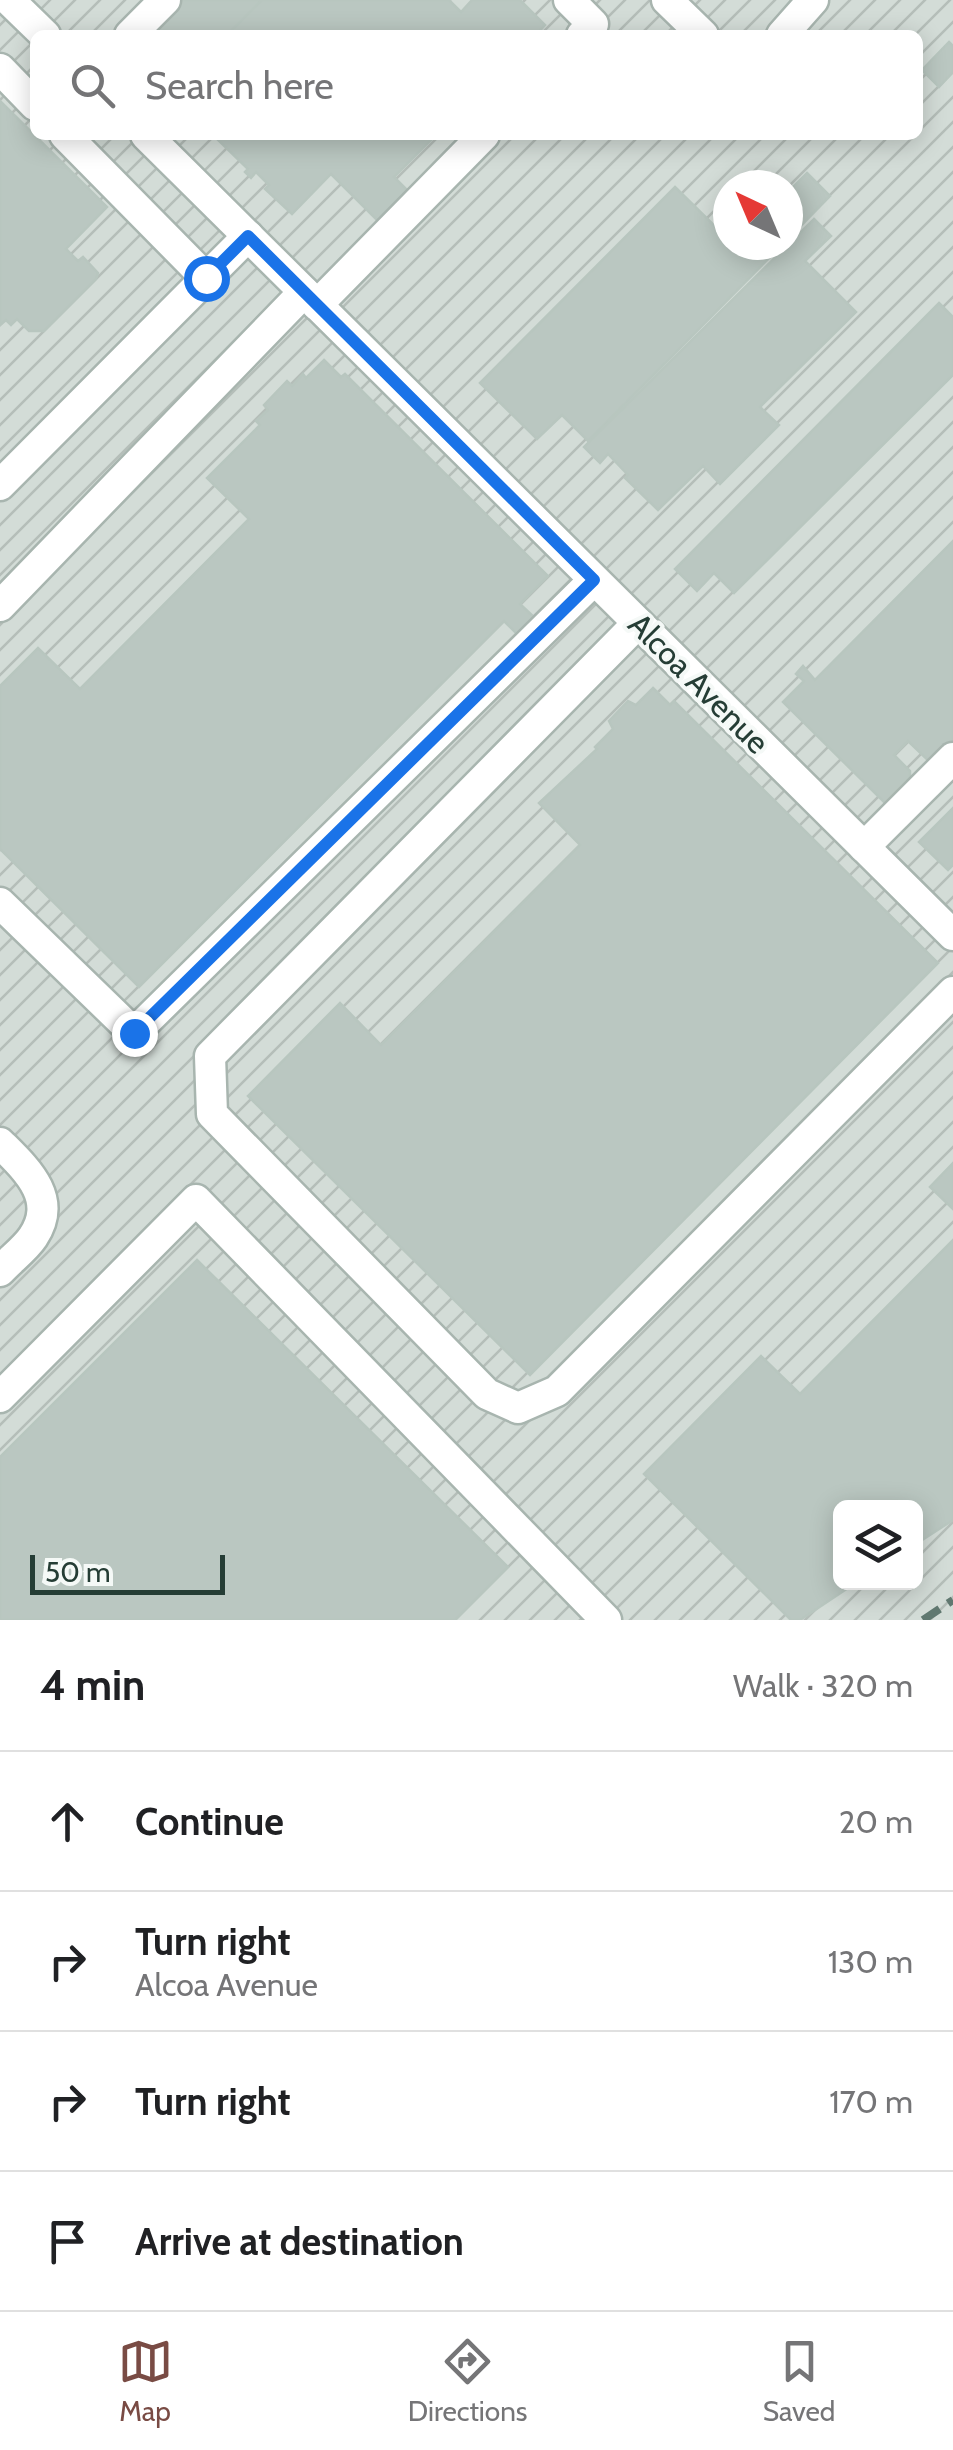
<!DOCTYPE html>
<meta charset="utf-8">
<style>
body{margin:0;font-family:Cabin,sans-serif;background:#f6f6f6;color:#202124}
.controls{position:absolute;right:30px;bottom:30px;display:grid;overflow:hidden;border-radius:15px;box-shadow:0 5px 25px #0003}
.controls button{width:90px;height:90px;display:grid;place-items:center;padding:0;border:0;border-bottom:2px solid #e0e0e0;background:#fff;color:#202124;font:50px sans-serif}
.compass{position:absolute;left:713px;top:170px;width:90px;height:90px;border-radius:50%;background:#fff;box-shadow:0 5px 25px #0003;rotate:316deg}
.scale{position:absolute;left:30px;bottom:25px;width:195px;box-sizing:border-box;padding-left:10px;border:5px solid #253d35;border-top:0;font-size:28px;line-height:35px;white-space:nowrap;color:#253d35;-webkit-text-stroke:8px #f5f9f7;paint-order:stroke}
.stop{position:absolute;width:30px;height:30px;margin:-22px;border:8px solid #1a73e8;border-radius:50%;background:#fff}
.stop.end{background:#1a73e8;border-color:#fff;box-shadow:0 2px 10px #0008}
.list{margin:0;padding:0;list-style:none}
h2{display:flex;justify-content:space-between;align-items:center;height:130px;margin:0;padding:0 40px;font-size:42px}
h2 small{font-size:32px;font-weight:400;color:#757577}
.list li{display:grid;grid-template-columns:65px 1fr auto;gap:30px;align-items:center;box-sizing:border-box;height:140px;padding:0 40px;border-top:2px solid #e0e0e0}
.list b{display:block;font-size:38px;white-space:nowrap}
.list p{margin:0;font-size:32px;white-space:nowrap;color:#757577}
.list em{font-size:32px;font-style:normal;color:#757577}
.icon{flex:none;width:55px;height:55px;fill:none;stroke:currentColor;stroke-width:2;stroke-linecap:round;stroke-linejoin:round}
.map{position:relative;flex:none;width:953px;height:1620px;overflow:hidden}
.search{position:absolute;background:#fff;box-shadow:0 5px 25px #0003;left:30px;right:30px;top:30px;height:110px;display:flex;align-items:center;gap:25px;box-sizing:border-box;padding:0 35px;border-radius:15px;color:#757577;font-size:38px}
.sheet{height:690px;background:#fff}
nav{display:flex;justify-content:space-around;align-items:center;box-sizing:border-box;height:140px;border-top:2px solid #e0e0e0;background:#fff;font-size:28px;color:#757577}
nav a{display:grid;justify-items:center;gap:5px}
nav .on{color:#794b44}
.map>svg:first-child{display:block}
.industrial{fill:url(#industrial-furrows);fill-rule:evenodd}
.building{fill:#bac7c1;stroke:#b8c6bf;stroke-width:2.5}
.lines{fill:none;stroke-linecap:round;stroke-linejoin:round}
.minor-casing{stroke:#a8b5af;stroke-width:35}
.minor{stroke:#fff;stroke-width:30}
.rail{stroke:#607870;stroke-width:8;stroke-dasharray:20 10;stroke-linecap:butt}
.route{stroke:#1a73e8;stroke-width:12}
.labels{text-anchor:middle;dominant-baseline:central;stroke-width:8;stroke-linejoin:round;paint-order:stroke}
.street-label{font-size:32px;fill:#253d35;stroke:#f5f9f7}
</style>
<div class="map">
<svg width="953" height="1620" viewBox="0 0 953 1620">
<defs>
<pattern id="industrial-furrows" width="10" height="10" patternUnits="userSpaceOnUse" patternTransform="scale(2.5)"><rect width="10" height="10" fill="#d3dcd7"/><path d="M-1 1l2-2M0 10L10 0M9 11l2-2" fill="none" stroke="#b5beb9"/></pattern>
</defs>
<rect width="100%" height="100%" fill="#e5ede8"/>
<path class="industrial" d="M0 0H953V1620H0ZM35 35H918V135H35ZM728 185H788V245H728ZM840 1508H916V1582H840Z"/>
<g class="building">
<path d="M178 0H262L227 35H143Z"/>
<path d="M262 0H449L461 12 472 0H520L545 25 536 35H227Z"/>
<path d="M949 42 953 46V72L939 87 922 70Z"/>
<path d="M0 101 107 207 66 249 78 261 83 257 98 273 96 279 44 331H29L17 319 11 325 6 320 0 325Z"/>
<path d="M213 135H436L394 177 413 196 383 226 331 174 292 214 265 189 269 185 256 172 251 178 245 172 248 169Z"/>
<path d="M807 173 830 196 788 239V192Z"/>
<path d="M675 187 728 239V245H782L588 441 562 415 537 439 480 383Z"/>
<path d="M814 219 831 236 805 261 856 312 760 407 779 425 720 484 703 466 658 510 625 478 628 475 608 454 600 463 584 447Z"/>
<path d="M939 303 953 317V375L734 593 714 573 697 591 675 569Z"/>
<path d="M324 360 341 377 345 374 548 576 520 604 536 619 519 636 504 621 139 987 0 849V686L38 648 80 689 249 519 207 478 260 425 256 421 268 410 264 405 287 381 292 386 303 374 306 378Z"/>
<path d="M953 541V744L933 765 908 741 894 755 910 771V781L887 805 783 702 804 681 796 674 803 666 815 680Z"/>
<path d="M653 688 670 705 674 701 938 963 530 1375 248 1096 340 1003 381 1045 580 845 539 803 597 749 595 747 613 729 609 721 628 701 636 705Z"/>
<path d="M953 808V865L948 870 919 842Z"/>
<path d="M953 1163V1209L930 1187Z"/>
<path d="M953 1240V1520L916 1544V1508H840V1582H857L800 1620H791L644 1474 761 1356 800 1394Z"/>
<path d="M197 1260 508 1567 455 1620H0V1457Z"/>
</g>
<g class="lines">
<g class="minor-casing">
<g id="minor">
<path d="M9 0 45 35"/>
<path d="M569 0 593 24 582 35"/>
<path d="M667 0 703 35"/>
<path d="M130 35 165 0"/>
<path d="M782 35 813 0"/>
<path d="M0 69 35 105"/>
<path d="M65 135 206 278"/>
<path d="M146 135 953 935"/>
<path d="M317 305 484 135"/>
<path d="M0 485 248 236"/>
<path d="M0 606 304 292"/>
<path d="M638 623 210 1056 212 1114 487 1394 518 1408 557 1391 953 992"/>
<path d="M864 847 953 758"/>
<path d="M0 903 134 1033 594 580"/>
<path d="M0 1143C26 1169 59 1198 33 1237 25 1249 10 1260 0 1271"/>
<path d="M0 1397 196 1200 606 1620"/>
</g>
</g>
<use href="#minor" class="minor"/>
<path class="rail" d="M923 1620 953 1600"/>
</g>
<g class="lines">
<path class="route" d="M134 1033 594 580 248 236 206 278"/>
</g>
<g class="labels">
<g class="street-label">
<text transform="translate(699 683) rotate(45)">Alcoa Avenue</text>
</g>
</g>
</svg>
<div class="controls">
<button><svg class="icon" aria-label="layers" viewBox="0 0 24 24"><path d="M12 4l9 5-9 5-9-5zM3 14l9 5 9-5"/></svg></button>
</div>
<svg class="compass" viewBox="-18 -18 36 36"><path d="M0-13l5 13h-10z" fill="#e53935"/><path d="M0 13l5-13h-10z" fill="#757577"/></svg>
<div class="scale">50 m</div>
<div class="stop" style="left:206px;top:278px"></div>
<div class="stop end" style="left:134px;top:1033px"></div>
<div class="search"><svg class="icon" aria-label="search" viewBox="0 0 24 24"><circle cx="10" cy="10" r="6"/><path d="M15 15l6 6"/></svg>Search here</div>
</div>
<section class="sheet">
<h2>4 min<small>Walk · 320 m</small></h2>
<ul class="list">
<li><svg class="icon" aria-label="ahead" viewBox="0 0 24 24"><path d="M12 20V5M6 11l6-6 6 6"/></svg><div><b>Continue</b></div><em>20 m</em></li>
<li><svg class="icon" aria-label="right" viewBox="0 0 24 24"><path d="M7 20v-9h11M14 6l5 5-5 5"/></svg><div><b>Turn right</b><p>Alcoa Avenue</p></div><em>130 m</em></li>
<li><svg class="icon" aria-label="right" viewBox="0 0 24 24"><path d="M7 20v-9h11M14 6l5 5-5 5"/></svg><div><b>Turn right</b></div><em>170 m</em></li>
<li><svg class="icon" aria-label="arrive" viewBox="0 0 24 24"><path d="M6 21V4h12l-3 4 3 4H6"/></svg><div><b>Arrive at destination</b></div></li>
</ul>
</section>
<nav>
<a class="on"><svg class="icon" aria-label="map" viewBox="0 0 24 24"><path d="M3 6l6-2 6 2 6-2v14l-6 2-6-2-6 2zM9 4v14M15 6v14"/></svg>Map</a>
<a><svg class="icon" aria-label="directions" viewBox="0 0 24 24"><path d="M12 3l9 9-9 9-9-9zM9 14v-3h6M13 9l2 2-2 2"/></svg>Directions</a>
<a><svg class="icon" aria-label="saved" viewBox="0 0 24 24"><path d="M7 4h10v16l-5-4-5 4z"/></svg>Saved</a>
</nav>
